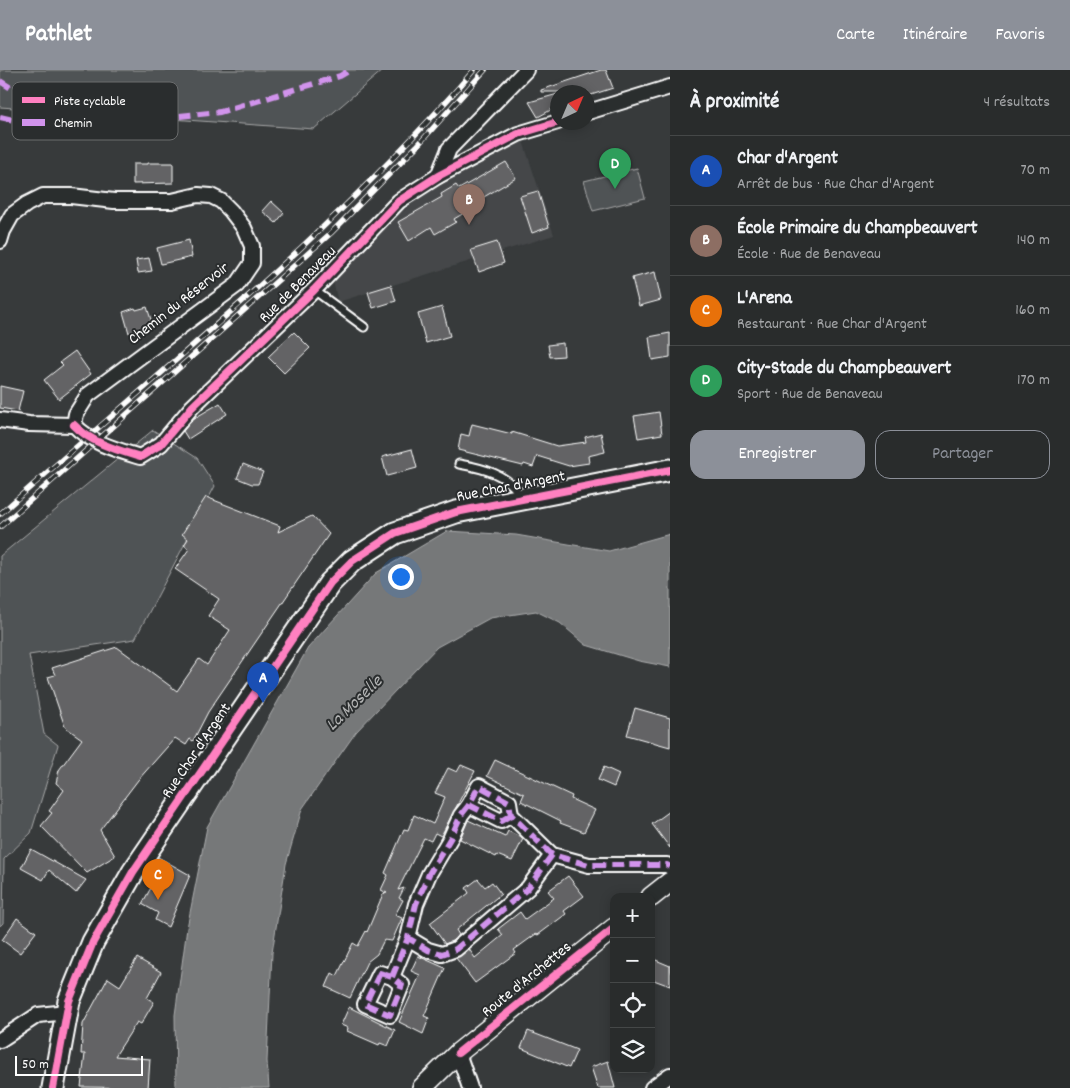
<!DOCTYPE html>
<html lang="fr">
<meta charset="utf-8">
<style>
body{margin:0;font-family:Dekko,sans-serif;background:#313434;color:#f1f3f6}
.controls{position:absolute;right:15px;bottom:15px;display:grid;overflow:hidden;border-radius:10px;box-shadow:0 2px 12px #0003}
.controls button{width:45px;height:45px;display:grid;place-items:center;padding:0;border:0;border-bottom:1px solid #454848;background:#292c2c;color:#f1f3f6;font:25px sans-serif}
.compass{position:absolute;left:550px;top:15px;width:45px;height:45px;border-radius:50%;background:#292c2c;box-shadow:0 2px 12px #0003;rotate:44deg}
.scale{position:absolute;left:15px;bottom:12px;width:128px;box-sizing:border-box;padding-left:5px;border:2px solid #fff;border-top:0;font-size:14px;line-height:18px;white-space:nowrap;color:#fff;-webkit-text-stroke:4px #2a2d2e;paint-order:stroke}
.you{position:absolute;left:400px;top:506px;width:18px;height:18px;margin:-12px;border:4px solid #fff;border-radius:50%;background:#1a73e8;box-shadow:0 0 0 8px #1a73e833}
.badge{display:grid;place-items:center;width:32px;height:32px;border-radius:50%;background:#8c9099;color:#fff;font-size:16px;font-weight:700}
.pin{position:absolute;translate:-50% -41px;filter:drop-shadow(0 1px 2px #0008)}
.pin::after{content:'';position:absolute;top:26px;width:18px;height:15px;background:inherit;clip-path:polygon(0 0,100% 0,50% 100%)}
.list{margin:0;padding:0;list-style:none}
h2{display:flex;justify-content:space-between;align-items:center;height:65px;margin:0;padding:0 20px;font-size:21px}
h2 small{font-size:16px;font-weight:400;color:#a5a7a9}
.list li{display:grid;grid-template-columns:32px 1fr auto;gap:15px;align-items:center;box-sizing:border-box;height:70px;padding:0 20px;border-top:1px solid #454848}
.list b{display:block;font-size:19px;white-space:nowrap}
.list p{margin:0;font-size:16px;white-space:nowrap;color:#a5a7a9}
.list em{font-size:16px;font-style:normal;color:#a5a7a9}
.actions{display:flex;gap:10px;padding:15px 20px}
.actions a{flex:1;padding:11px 0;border:1px solid #8c9099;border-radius:15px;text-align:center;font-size:18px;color:#8c9099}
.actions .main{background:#8c9099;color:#fff}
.icon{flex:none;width:28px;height:28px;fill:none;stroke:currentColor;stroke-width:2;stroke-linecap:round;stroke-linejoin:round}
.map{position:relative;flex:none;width:670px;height:1018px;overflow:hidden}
header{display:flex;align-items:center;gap:30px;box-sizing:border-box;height:70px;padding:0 25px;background:#8c9099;color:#fff}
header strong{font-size:24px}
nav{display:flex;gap:28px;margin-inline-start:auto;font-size:18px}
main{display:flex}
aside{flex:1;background:#292c2c}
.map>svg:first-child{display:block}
.built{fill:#444748}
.green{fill:#505354;stroke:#a8a9aa}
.water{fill:#767879;stroke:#adaeaf}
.building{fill:#636465;stroke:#fff}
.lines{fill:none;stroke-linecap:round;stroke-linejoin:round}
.lane-casing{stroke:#fff;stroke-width:11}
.street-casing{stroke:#fff;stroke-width:18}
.secondary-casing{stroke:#fff;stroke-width:22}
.primary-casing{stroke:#fff;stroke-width:25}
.lane{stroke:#2a2d2e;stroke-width:7}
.street{stroke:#2a2d2e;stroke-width:14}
.secondary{stroke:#2a2d2e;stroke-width:19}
.primary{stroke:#2a2d2e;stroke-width:21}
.rail-casing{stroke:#fff;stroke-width:5.5}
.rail{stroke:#2a2d2e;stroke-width:4;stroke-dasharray:11;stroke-linecap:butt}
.quiet{stroke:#d193ec;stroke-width:6;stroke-dasharray:12 6;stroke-linecap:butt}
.cycleway-casing{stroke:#2a2d2e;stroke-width:11}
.cycleway{stroke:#ff80c0;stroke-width:8}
.labels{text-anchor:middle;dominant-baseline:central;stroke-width:4;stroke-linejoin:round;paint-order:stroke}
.street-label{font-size:16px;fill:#fff;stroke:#2a2d2e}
.water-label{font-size:18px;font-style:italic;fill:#b4b5b5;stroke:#2a2d2e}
.key{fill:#2a2d2e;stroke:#6a6c6d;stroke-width:1}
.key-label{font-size:14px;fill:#fff}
</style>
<header>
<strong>Pathlet</strong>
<nav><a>Carte</a><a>Itinéraire</a><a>Favoris</a></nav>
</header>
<main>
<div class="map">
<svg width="670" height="1018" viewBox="0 0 670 1018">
<rect width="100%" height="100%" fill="#373a3b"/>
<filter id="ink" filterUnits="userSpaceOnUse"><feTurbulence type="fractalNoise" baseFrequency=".02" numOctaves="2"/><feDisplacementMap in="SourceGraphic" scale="10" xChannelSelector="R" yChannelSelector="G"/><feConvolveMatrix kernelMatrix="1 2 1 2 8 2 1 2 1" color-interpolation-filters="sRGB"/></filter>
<g filter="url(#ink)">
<path class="built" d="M523 71 554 165 338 232 332 207 399 144 438 114Z"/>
<g class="green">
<path d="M0 0H383L314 59 0 37Z"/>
<path d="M637 98 645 128 593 141 584 111Z"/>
<path d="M153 360 197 388 215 416 135 569 29 585 44 664 58 675 31 763 4 789 3 853 0 856V486Z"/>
</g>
<path class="water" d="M447 461 516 465 609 481 670 464V597L639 591 586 575 560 553 536 541 490 548 437 577 356 662 302 739 286 794 272 883 267 991 269 1018H176L175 945 187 858 207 757 308 578 376 503Z"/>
<g class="building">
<path d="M601 0H606L613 18 588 26V22H541V20Z"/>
<path d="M558 24V36L538 47 529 32Z"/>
<path d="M506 92 516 108 472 134 474 137 454 149 456 152 435 164 431 157 409 171 398 152 442 127 441 124 456 115 459 119Z"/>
<path d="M148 93H173V113L133 114V94H148Z"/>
<path d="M538 121 549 157 532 163 520 126Z"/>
<path d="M271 131 284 143 276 153 262 141Z"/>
<path d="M189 170 192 187 161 194 157 178Z"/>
<path d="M497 172 504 193 479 202 471 180Z"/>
<path d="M149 188 152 201 138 203 136 190Z"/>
<path d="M655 202 661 230 639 236 632 208Z"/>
<path d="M391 215 396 231 373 238 368 222Z"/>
<path d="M147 237 153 256 129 263 123 242 135 238 136 240Z"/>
<path d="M442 237 450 266 426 273 418 244Z"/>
<path d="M294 262 310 278 284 303 268 287Z"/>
<path d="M670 263V287L652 290 649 267Z"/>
<path d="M563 273 564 286 550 287 548 275Z"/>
<path d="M75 281 91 304 59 329 44 310 63 295 60 292Z"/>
<path d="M0 316 23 321 18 341 0 338Z"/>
<path d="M220 333 227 344 188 369 183 361 193 349Z"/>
<path d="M659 342 662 364 638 368 634 346Z"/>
<path d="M472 354 512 364V362L557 376 586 372 585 367 601 363 605 382 588 386 589 393 569 396 537 386 533 397 524 394 523 396 458 380 461 364 469 366Z"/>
<path d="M412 379 417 398 387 406 382 387Z"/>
<path d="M243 394 263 402 258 414H252L237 408Z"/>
<path d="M206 427 280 456 278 462 312 446 329 464 208 642 193 671 190 669 186 675 175 668 138 710 100 760 115 786 87 803 41 756 52 743 49 741 64 720 56 713 59 700 82 669 65 657 48 607 55 605 52 598 117 577 177 621 199 589 207 595 230 560 208 546 219 529 175 499 189 479 184 475 188 469 182 464Z"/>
<path d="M635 638 670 648V677L627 665Z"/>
<path d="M495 690 572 726 571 729 595 740 584 762 560 753 561 751 521 731 524 724 487 706Z"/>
<path d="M461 695 475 701 441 766 435 763 431 771 424 768 398 820 404 818 399 828 403 830 395 845 402 848 392 871 384 870 377 884 367 892 350 928 326 917 332 903 337 906 353 873 358 876 366 861 367 862 383 824 387 823 381 820 388 805 385 803 404 759 408 760 414 745 433 754 445 727 435 723 448 698 457 702Z"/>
<path d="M604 697 619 704 614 717 598 710Z"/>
<path d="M670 741V778L652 754Z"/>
<path d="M468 750 505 767 508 761 522 768 523 769 512 791 497 785 496 787 460 769Z"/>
<path d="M31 779 40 784 86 810 76 823 49 800 43 810 21 798Z"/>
<path d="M158 787 190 805 168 857 155 850 158 843 142 834 153 814 146 810Z"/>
<path d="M568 806 584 826 564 841 566 844 538 865 536 864 514 880 516 883 475 913 456 888 469 879 475 888 503 865 498 859 520 842 525 849 554 828 548 821Z"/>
<path d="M478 809 485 817 492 812 501 824 456 860 459 865 452 871 445 874 430 853 469 823 466 818Z"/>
<path d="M17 848 36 862 20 883 2 870Z"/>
<path d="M418 886 445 898 424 946 429 948 423 964 399 952 420 905 411 901Z"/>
<path d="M137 888 161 902 147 928 154 932 141 954 137 952 115 986 150 989 148 1018 81 1017 85 984H81L83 954 108 908 120 916Z"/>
<path d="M651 888 670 896V916L651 909Z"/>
<path d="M349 937 395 960 388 976 380 973 379 975 347 961 348 958 341 955Z"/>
<path d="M528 961 577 980 569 998 521 978Z"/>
<path d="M608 991 615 1018H598L591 997Z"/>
</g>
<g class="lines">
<g class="lane-casing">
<g id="lane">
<path d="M314 220 364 257"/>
<path d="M459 394C482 398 509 404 520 426"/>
</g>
</g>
<g class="street-casing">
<g id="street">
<path d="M588 42 670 17"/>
<path d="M438 106 449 79 526 0"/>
<path d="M0 171 3 161 12 145 27 134 43 126H71L114 131H172L198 125 211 126 221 131 231 141 244 158 252 176V193L237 215 88 325 76 344 74 355"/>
<path d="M0 350 29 354 74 355"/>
<path d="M74 355C91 373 117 380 140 387L161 374 192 337 314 220 399 131 438 106 518 64 558 52"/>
<path d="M469 735 461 745 451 767 429 804 416 834 408 868 428 880 442 884 456 879 528 818 552 785"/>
<path d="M511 745 501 751 469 735 479 716 509 732 511 745 552 785 589 795H667L670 797"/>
<path d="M380 903 392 907 402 915 390 945 365 934Z"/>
<path d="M392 907 408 868"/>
<path d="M0 970 38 945 67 942"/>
<path d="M458 983 470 1018"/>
<path d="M652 1018 670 1005"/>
</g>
</g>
<g class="secondary-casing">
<g id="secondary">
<path d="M651 827 670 812"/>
<path d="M422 1018 458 983 614 858"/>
</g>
</g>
<g class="primary-casing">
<path id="primary" d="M53 1018 69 931 93 872 133 802 330 513 352 491 395 463 456 442 670 400"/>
</g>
<use href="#lane" class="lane"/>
<use href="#street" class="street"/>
<use href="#secondary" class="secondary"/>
<use href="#primary" class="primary"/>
<g class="rail-casing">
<g id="rail">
<path d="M0 444C162 300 332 164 474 0"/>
<path d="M0 457 331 163 417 76 485 0"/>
</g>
</g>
<use href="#rail" class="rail"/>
<g class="quiet">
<path d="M0 11 62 51"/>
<path d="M0 47 13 50 62 51 148 49 220 42 340 6 350 0"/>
<path d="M469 735 461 745 451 767 429 804 416 834 408 868 428 880 442 884 456 879 528 818 552 785"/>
<path d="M511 745 501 751 469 735 479 716 509 732 511 745 552 785 589 795H667L670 797"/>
<path d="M380 903 392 907 402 915 390 945 365 934Z"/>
<path d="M392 907 408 868"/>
</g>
<g class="cycleway-casing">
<g id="cycleway">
<path d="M74 355C91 373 117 380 140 387L161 374 192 337 314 220 399 131 438 106 518 64 558 52"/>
<path d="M458 983 614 858"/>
<path d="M53 1018 69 931 93 872 133 802 330 513 352 491 395 463 456 442 670 400"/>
</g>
</g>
<use href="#cycleway" class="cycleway"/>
</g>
</g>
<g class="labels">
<g class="street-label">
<text transform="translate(298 215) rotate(-45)">Rue de Benaveau</text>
<text transform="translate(179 234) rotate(-38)">Chemin du Réservoir</text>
<text transform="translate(511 417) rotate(-11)">Rue Char d'Argent</text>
<text transform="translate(197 681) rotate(-56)">Rue Char d'Argent</text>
<text transform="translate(527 910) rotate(-39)">Route d'Archettes</text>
</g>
<g class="water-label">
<text transform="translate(355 634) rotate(-44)">La Moselle</text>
</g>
</g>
<rect x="12" y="12" width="166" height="58" rx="8" class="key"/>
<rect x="22" y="27" width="23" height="6" fill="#ff80c0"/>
<rect x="22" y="49" width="23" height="7" fill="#d193ec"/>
<g class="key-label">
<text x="54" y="35">Piste cyclable</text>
<text x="54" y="57">Chemin</text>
</g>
</svg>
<div class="controls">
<button>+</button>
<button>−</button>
<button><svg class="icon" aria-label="locate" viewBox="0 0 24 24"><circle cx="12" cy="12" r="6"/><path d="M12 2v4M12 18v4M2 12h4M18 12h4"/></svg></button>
<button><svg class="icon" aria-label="layers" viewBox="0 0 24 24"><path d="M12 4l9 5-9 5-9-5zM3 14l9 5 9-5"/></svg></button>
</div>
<svg class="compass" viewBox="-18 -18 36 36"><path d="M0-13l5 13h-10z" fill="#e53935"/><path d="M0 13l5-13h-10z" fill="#a5a7a9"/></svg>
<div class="scale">50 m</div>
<div class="you"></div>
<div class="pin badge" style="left:263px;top:633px;background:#1a4fb4">A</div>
<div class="pin badge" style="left:469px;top:155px;background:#8d6e63">B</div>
<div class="pin badge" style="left:158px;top:830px;background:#e8710a">C</div>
<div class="pin badge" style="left:615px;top:119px;background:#2e9e5b">D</div>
</div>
<aside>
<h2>À proximité<small>4 résultats</small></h2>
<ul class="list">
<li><span class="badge" style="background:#1a4fb4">A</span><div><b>Char d'Argent</b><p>Arrêt de bus · Rue Char d'Argent</p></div><em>70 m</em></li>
<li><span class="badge" style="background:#8d6e63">B</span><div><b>École Primaire du Champbeauvert</b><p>École · Rue de Benaveau</p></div><em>140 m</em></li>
<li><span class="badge" style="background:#e8710a">C</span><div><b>L'Arena</b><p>Restaurant · Rue Char d'Argent</p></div><em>160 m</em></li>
<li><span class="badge" style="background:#2e9e5b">D</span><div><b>City-Stade du Champbeauvert</b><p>Sport · Rue de Benaveau</p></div><em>170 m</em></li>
</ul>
<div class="actions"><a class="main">Enregistrer</a><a>Partager</a></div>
</aside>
</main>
